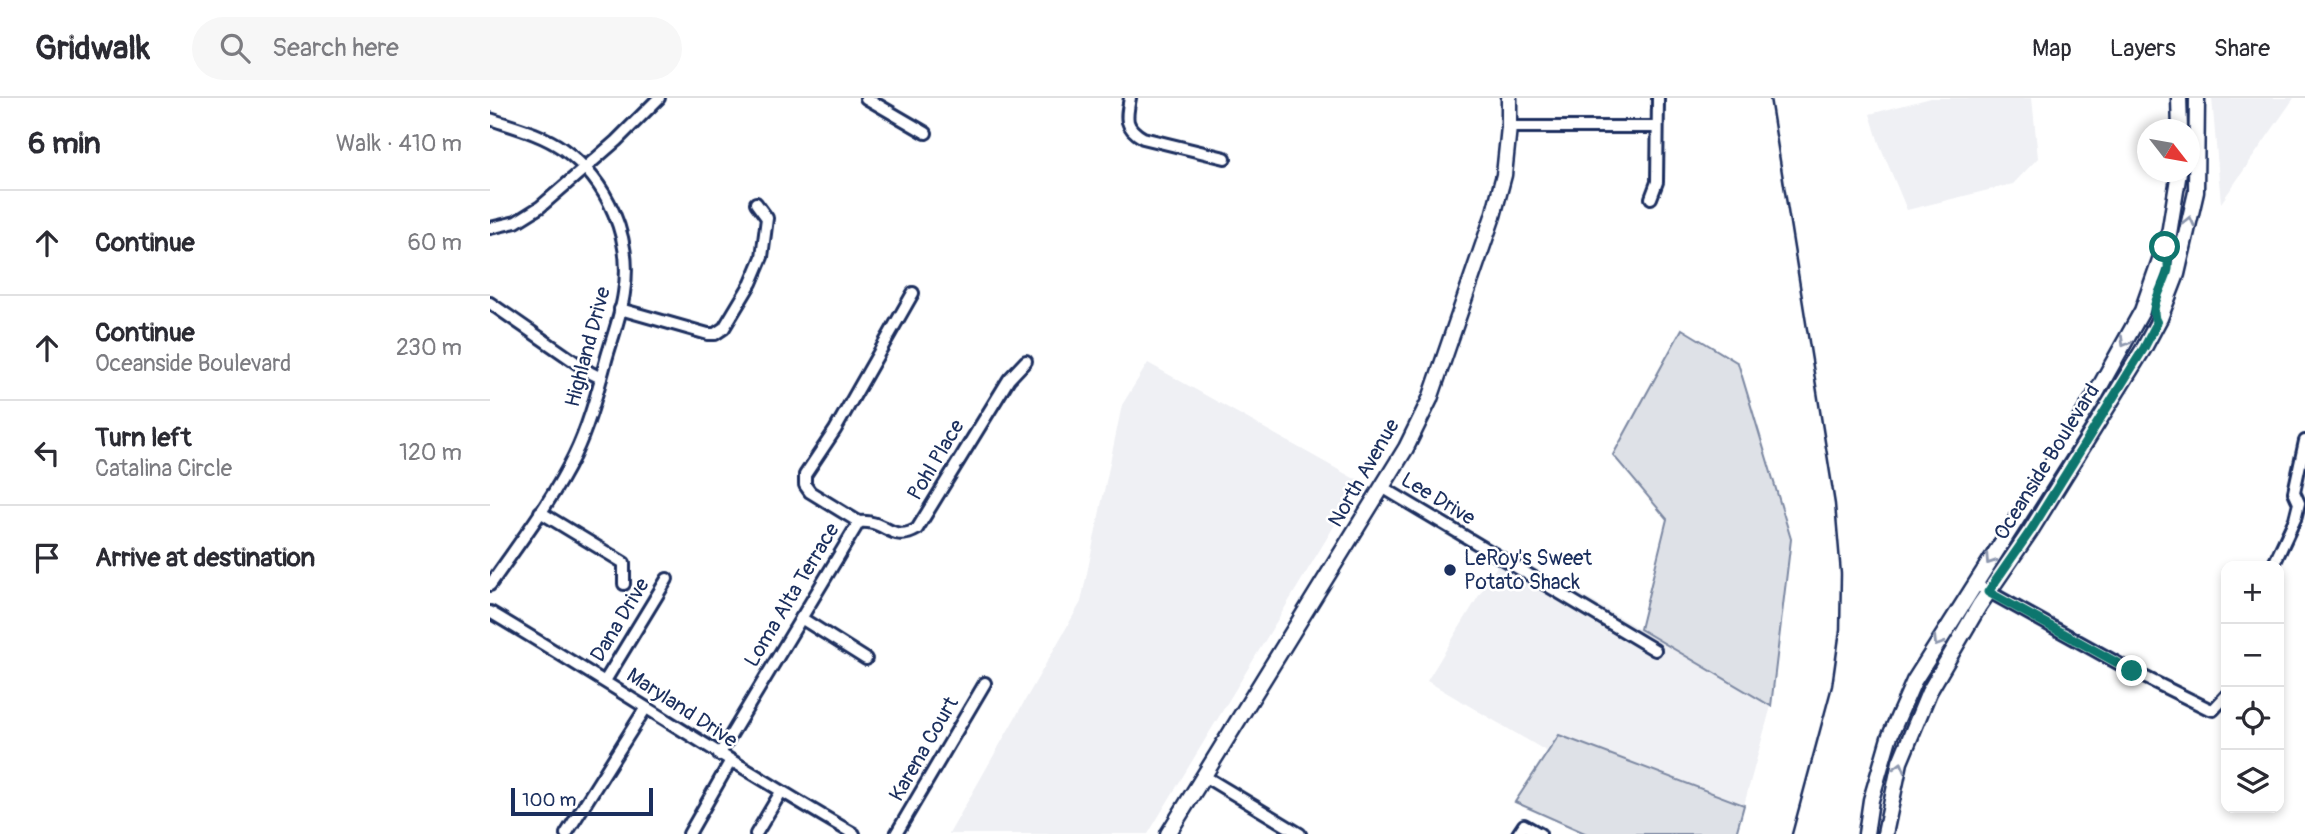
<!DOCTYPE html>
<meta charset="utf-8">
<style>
body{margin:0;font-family:Pangolin,sans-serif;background:#f7f7f7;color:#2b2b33}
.controls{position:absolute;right:21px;bottom:21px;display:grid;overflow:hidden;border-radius:14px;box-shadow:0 4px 10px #0003}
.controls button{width:63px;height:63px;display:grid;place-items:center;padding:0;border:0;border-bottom:2px solid #e1e1e2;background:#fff;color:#2b2b33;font:35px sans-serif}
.compass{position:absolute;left:1647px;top:21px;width:63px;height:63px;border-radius:50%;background:#fff;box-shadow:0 4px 10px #0003;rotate:121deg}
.scale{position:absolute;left:21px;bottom:18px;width:142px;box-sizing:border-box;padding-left:7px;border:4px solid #1b2f5e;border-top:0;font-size:19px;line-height:24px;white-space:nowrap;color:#1b2f5e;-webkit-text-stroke:5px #fff;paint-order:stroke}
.stop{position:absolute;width:21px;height:21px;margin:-16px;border:5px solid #0f766e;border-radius:50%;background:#fff}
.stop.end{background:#0f766e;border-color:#fff;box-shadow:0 2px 7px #0008}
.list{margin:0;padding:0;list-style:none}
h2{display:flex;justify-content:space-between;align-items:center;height:91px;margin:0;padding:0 28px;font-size:30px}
h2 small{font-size:23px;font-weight:400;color:#7c7c81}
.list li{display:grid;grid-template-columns:46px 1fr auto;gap:21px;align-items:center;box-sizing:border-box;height:105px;padding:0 28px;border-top:2px solid #e1e1e2}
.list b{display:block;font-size:26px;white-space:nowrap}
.list p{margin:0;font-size:23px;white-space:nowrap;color:#7c7c81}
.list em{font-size:23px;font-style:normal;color:#7c7c81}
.icon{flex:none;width:38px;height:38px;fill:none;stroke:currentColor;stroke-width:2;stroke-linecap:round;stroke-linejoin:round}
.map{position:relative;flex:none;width:1815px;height:736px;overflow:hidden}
header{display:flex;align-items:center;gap:42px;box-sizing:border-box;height:98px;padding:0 35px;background:#fff;border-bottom:2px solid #e1e1e2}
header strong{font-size:33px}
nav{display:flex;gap:38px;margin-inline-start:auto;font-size:24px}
.search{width:490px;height:63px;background:#f7f7f7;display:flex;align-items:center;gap:18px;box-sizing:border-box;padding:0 24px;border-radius:38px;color:#7c7c81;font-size:26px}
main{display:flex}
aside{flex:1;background:#fff}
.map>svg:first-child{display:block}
.built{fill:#eff0f4}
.green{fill:#dee1e7;stroke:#7c88a2;stroke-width:2}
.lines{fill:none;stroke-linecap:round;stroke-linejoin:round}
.minor-casing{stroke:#1b2f5e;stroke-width:16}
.major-casing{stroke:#1b2f5e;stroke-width:19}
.minor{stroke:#fff;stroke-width:10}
.major{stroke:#fff;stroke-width:14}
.rail{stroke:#1b2f5e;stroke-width:2.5}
.oneway{stroke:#8d97ae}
.route{stroke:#0f766e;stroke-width:9}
.poi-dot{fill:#1b2f5e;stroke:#fff;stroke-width:2.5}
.labels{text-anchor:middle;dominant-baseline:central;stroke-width:5;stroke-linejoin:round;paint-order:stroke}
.street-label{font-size:21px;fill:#1b2f5e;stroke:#fff}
.poi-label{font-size:21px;fill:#1b2f5e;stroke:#fff;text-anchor:start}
</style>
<header>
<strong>Gridwalk</strong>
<div class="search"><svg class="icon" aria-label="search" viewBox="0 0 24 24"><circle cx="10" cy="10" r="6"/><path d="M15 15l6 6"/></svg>Search here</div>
<nav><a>Map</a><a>Layers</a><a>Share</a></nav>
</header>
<main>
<aside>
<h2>6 min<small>Walk · 410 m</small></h2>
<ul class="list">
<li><svg class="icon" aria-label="ahead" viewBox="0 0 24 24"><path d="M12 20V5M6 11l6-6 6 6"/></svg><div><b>Continue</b></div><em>60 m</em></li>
<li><svg class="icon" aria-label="ahead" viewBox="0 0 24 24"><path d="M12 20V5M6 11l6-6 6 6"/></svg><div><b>Continue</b><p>Oceanside Boulevard</p></div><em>230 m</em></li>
<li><svg class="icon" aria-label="left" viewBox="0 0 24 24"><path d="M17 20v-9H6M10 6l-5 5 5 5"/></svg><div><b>Turn left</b><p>Catalina Circle</p></div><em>120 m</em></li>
<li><svg class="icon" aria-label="arrive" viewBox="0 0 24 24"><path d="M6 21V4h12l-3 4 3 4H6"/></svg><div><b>Arrive at destination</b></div></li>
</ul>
</aside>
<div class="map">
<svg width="1815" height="736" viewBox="0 0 1815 736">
<rect width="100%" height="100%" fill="#fff"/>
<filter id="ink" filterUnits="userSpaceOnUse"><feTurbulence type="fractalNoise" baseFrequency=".0143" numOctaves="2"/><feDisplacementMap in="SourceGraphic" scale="14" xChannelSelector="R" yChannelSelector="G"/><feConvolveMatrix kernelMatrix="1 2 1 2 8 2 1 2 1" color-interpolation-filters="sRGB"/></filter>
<g filter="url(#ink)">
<g class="built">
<path d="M1441 0H1542L1548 60 1523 86 1417 112 1389 45 1380 16Z"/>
<path d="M1722 0H1804L1731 105Z"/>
<path d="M658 265 863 380 872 382 658 736H459L591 504 632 307Z"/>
<path d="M1016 453 1281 608 1254 707 1069 637 1056 653 937 583Z"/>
</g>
<g class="green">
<path d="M1192 231 1248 265 1301 441 1281 608 1150 531 1177 421 1123 357Z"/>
<path d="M1069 637 1254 707 1246 736H1097L1025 704Z"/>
</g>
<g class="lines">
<g class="minor-casing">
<g id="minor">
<path d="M376 0 436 35"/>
<path d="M640 0C636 20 634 29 653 40L735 60"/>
<path d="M0 21C24 29 52 36 73 51 118 83 143 141 134 195 131 218 122 240 116 262 107 295 99 327 84 358 62 403 29 445 0 487"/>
<path d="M1019 29H1167"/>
<path d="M1161 100 1167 84 1168 0"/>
<path d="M0 130 26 124 50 109 126 43 169 0"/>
<path d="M0 205 101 275 111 280"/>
<path d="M130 211 218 236H225L234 230 261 185 272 159 277 120 266 105"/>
<path d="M892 389 1165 552"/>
<path d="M50 414 134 465V486"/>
<path d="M369 424 320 394 315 387V377L345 332 423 195"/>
<path d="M369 424C395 421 402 446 427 431L519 281 536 263"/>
<path d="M1783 468 1805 421 1809 405 1804 394 1815 343"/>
<path d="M1485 486 1642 573 1717 610 1723 612 1736 598"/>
<path d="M0 514C123 587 241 665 364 736"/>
<path d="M311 520 376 561"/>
<path d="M115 583 177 481"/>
<path d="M229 657 369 424"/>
<path d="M714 678 810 736"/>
<path d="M76 736 155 611"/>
<path d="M199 736 240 664"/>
<path d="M266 736 291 694"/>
<path d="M406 736 495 585"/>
<path d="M1028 736 1034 727 1050 736"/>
</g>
</g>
<g class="major-casing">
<g id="major">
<path d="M1689 0 1690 32"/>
<path d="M678 736 892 389 916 350 940 301 1003 118 1014 77 1019 29V0"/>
<path d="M1376 736 1381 702 1399 640 1424 583 1604 299 1652 213 1679 136 1689 74"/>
<path d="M1395 736 1410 664 1439 594 1489 508 1541 432 1654 250 1670 220 1687 176 1706 94 1707 0"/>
</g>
</g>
<use href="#minor" class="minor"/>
<use href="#major" class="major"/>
<path class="rail" d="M1280 0 1345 406 1351 476 1350 532 1342 588 1302 736"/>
</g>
<defs><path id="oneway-chevron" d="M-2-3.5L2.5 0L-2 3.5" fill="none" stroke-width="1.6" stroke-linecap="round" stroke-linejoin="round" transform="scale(1.75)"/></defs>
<g class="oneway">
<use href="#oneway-chevron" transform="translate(1699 123) rotate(-77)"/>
<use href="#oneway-chevron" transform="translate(1635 244) rotate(120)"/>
<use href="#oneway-chevron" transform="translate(1500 462) rotate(123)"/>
<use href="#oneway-chevron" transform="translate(1448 544) rotate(122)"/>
<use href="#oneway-chevron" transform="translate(1410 669) rotate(-75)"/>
</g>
</g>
<g class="lines" filter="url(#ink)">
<path class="route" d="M1642 573 1498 494 1541 432 1654 250 1667 225C1657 209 1675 187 1678 171 1679 164 1676 156 1675 149"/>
</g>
<circle class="poi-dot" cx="960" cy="472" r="7"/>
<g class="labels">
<g class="street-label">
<text transform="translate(98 249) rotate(-75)">Highland Drive</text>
<text transform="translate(446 362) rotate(-59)">Pohl Place</text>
<text transform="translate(1557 364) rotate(-58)">Oceanside Boulevard</text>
<text transform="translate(874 375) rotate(-60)">North Avenue</text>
<text transform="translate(948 401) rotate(31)">Lee Drive</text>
<text transform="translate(302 497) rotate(-59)">Loma Alta Terrace</text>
<text transform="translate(130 522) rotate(-59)">Dana Drive</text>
<text transform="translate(192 610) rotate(33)">Maryland Drive</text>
<text transform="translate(434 651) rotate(-60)">Karena Court</text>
</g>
<g class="poi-label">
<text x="974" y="460">LeRoy's Sweet<tspan x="974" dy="24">Potato Shack</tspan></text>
</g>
</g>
</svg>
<div class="controls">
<button>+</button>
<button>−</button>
<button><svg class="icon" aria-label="locate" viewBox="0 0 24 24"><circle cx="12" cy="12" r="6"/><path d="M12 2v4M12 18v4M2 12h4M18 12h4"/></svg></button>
<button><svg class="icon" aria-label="layers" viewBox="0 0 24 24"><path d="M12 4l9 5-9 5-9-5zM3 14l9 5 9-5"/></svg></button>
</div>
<svg class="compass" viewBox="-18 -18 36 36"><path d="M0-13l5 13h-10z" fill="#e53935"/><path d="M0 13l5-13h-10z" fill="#7c7c81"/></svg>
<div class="scale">100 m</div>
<div class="stop" style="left:1675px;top:149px"></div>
<div class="stop end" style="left:1642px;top:573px"></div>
</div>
</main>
